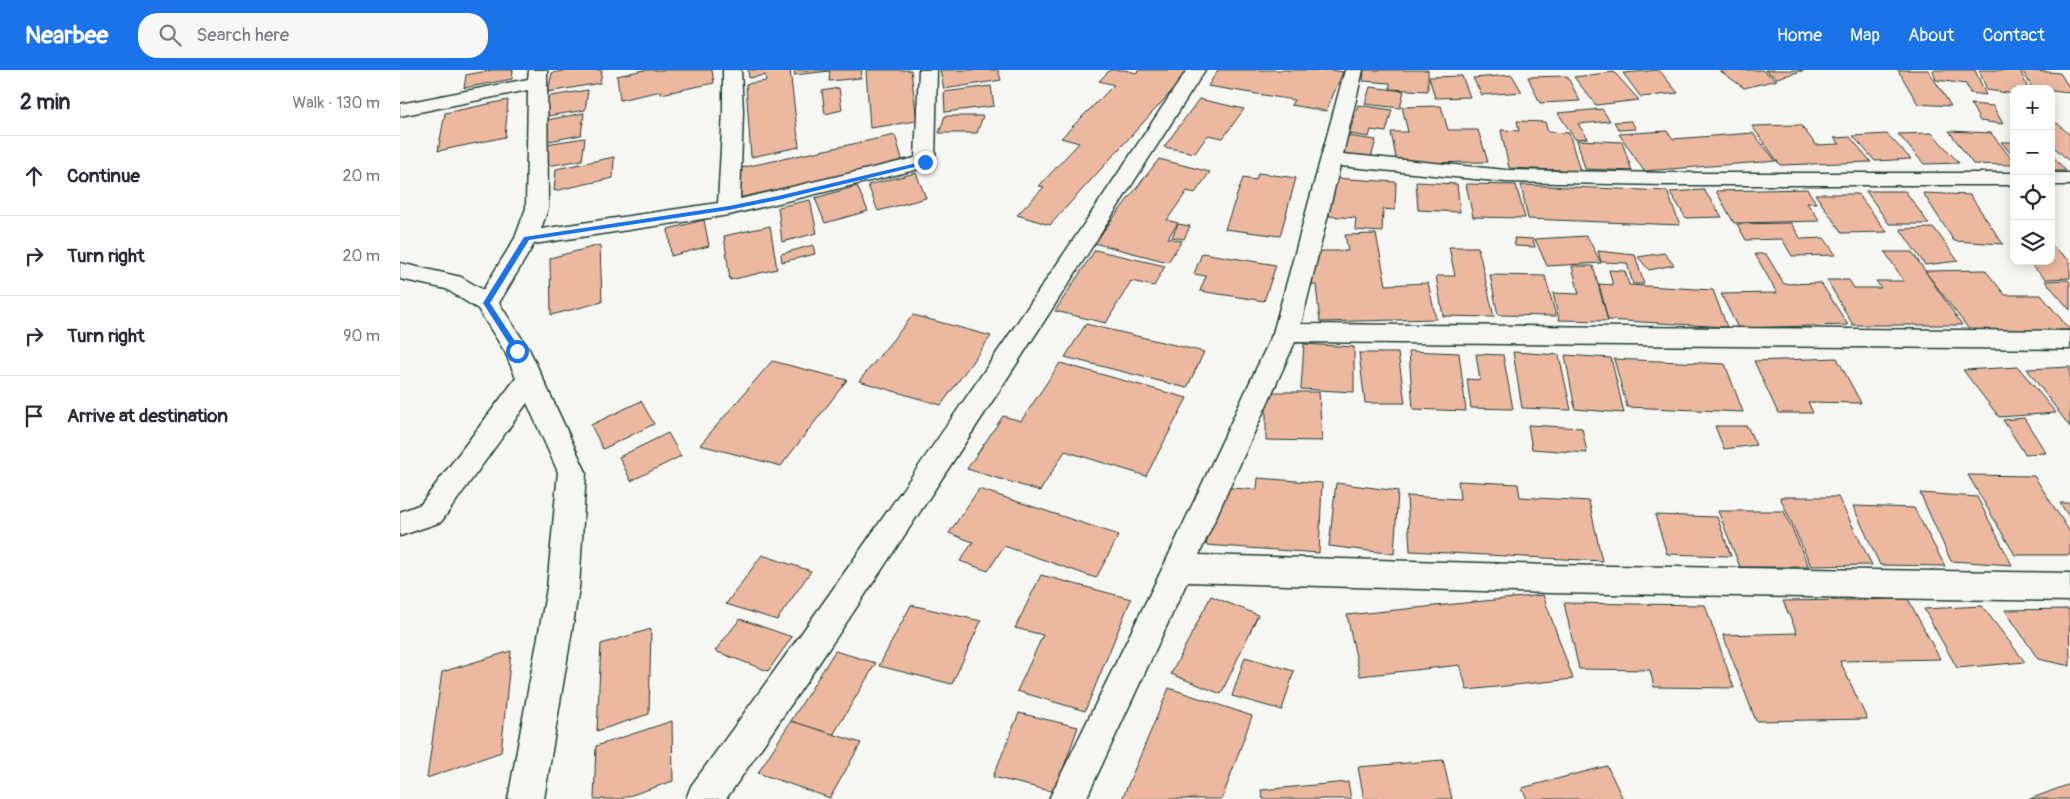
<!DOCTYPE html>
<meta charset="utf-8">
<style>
body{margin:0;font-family:Pangolin,sans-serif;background:#f7f7f7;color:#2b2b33}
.controls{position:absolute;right:15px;top:15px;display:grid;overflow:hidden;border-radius:10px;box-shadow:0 2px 12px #0003}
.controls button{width:45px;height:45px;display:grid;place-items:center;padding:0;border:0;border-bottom:1px solid #e1e1e2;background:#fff;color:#2b2b33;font:25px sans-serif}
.stop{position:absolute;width:15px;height:15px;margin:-11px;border:4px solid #1a73e8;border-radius:50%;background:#fff}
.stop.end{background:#1a73e8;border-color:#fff;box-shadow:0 1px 5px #0008}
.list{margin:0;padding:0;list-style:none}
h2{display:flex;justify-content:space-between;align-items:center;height:65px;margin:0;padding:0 20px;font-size:21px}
h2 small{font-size:16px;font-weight:400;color:#7c7c81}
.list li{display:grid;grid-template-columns:32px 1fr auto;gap:15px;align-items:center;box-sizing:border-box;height:80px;padding:0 20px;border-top:1px solid #e1e1e2}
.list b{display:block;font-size:19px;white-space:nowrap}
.list em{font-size:16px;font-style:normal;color:#7c7c81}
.icon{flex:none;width:28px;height:28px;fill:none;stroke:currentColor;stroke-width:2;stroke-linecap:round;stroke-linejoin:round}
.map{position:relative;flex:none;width:1670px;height:729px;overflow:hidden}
header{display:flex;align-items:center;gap:30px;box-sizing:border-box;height:70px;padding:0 25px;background:#1a73e8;color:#fff}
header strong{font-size:24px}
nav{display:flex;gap:28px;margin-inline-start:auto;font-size:18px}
.search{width:350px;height:45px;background:#f7f7f7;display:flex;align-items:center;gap:12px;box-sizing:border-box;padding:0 18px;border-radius:20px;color:#7c7c81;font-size:19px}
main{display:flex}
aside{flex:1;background:#fff}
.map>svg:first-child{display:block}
.building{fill:#edb8a0;stroke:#1f3d34}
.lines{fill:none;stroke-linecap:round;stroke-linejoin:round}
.minor-casing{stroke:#1f3d34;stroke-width:3}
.minor{fill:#f6f6f2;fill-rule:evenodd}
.route{fill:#1a73e8}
</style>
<header>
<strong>Nearbee</strong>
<div class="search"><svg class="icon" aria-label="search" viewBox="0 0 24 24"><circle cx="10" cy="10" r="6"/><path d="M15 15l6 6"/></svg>Search here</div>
<nav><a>Home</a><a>Map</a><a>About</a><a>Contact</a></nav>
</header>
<main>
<aside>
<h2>2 min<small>Walk · 130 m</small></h2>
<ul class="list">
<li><svg class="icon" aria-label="ahead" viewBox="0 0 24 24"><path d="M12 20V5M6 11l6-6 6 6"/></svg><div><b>Continue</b></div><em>20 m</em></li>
<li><svg class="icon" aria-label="right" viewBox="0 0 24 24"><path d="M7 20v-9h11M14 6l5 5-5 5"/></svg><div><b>Turn right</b></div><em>20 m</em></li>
<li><svg class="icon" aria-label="right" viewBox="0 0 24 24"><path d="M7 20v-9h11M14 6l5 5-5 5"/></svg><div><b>Turn right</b></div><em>90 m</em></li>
<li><svg class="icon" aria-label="arrive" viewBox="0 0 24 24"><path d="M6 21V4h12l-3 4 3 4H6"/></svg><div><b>Arrive at destination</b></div></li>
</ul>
</aside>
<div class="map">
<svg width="1670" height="729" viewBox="0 0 1670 729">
<rect width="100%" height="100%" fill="#f6f6f2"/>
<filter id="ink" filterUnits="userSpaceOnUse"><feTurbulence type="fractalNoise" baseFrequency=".02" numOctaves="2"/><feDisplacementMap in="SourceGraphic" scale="10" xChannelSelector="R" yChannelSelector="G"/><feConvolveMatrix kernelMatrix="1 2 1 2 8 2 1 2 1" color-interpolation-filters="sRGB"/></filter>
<g filter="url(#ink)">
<g class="building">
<path d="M92 0H113L112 9 64 18 66 5Z"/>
<path d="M168 0H202L200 13 148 22 152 3Z"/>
<path d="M244 0H312L314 13 261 24V21L220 30 217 6Z"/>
<path d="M348 0H390L399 77 351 87 346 14 366 11 365 5 349 8Z"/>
<path d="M395 0H462L461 8 429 11 430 1 394 5Z"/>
<path d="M466 0H511L517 51 470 58Z"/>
<path d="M540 0H598L601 10 544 19Z"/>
<path d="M710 0H725L736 3 739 0H791L650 155 617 145 644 117 639 116 679 73 661 68 714 15 699 11Z"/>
<path d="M818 0H931L943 2 926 41 891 35 894 30 808 16Z"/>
<path d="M964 0H1028V21L990 19V13L963 11Z"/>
<path d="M1259 0 1278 23 1241 27 1223 3Z"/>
<path d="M1319 0H1362L1377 10 1344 18Z"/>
<path d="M1365 0H1405L1377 8Z"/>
<path d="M1498 0H1528L1551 36 1518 34Z"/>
<path d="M1533 0H1575L1586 25 1570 23 1566 14 1536 10Z"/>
<path d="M1579 0H1620L1628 19H1614V24L1587 20Z"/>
<path d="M1622 0 1660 3 1670 19V23L1651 21V19H1633Z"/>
<path d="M1214 2 1239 30 1196 35 1174 7Z"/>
<path d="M1112 5 1122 22 1082 25 1073 8Z"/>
<path d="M1062 6 1070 27 1035 28 1029 7Z"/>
<path d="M1167 6 1180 31 1140 33 1128 7Z"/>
<path d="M591 16 594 36 545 42 544 22Z"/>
<path d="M970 17 1004 21 1000 38 965 34Z"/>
<path d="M439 18 442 40 425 44 422 21Z"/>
<path d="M188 20 185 40 141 47 145 27Z"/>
<path d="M799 29 844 39 823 68 808 65 795 83 764 77Z"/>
<path d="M108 30 105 67 38 81 45 43Z"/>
<path d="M1571 34 1593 36 1603 54 1580 51Z"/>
<path d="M958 35 992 40 986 62 971 60 969 67 949 64Z"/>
<path d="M1041 36 1048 60H1078L1088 92 997 93 991 62H1008L1002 37Z"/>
<path d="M1202 39 1210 51 1178 54 1188 68 1175 69 1158 43Z"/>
<path d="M184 43 181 65 138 73 141 51Z"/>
<path d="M545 46H583L577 63H539Z"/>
<path d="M1117 51 1145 52 1148 62 1169 63 1180 101 1109 98 1101 60 1119 61Z"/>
<path d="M1231 51 1236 59 1219 60 1214 52Z"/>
<path d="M1651 53H1657L1670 65V92L1651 74Z"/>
<path d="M1401 55 1416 75 1440 74 1434 68 1450 67 1471 92 1380 95 1352 56Z"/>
<path d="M1267 61 1273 69 1353 63 1376 91 1244 101 1219 64Z"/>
<path d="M1549 61 1591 63 1614 92V95L1573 94Z"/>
<path d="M1532 63 1559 93 1524 94 1498 64Z"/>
<path d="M1487 64 1511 89 1475 91 1453 66Z"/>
<path d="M495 65 503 92 334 129 331 100Z"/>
<path d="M947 66 976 70 970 91 940 87Z"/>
<path d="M185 68 182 90 141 97 146 74Z"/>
<path d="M1177 70 1222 72 1232 101 1185 99Z"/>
<path d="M1601 72H1614V87Z"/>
<path d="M1651 84 1666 101H1651Z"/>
<path d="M214 87 213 108 154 121 156 99Z"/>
<path d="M759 89 810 102 795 123 787 121 767 150 778 153 768 168 782 171 768 192 694 173Z"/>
<path d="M516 103 526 128 478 141 468 115Z"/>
<path d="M858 103 896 108 880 166 825 159 843 108 856 110Z"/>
<path d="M933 108 996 112 995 140 983 139 982 162 955 160 956 148 929 146Z"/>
<path d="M1016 112 1057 114 1060 142 1018 140Z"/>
<path d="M1066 114 1116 115 1125 148 1073 147Z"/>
<path d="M1121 115 1267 121 1280 155 1128 149Z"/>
<path d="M457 116 468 141 425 153 415 128Z"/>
<path d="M1407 119 1416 133H1407L1420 151 1334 153 1316 121Z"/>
<path d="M1304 120 1322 147 1286 148 1270 122Z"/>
<path d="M1466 121H1505L1529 154H1489Z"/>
<path d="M1523 123 1570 125 1603 174 1554 171Z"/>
<path d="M1415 124H1458L1487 162 1442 163Z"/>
<path d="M410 130 417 163 382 172 378 137Z"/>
<path d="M304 150 309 176 271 186 268 159Z"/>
<path d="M1391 153 1401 169 1424 168 1436 185 1392 186 1382 169 1346 170 1337 154Z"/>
<path d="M778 154 790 156 784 169 772 167Z"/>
<path d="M370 156 377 199 330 210 324 166Z"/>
<path d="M1534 158 1558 191 1525 195 1500 159Z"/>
<path d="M976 164 986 215 1028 213 1036 249 920 252 916 215H912L908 181H948L945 165Z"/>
<path d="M1187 166 1201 193 1147 196 1135 169Z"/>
<path d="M1114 168 1133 169 1135 177 1115 176Z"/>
<path d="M200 175 202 232 151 245 150 188Z"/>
<path d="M413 175 415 184 382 192 381 184Z"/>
<path d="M1651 175 1670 191V208L1645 209 1628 191H1651Z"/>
<path d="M1049 177H1078L1094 247 1043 246 1036 206H1055Z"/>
<path d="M695 180 765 196 754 216 731 211 706 253 655 241Z"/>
<path d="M1198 181 1235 185 1244 214H1233L1227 193 1201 192Z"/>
<path d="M1485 182H1512L1562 255H1453L1427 210H1449L1454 218H1481L1476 211H1504Z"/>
<path d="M802 183 876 195 864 231 800 221 806 206 794 204Z"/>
<path d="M1264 183 1274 195 1249 200 1238 187Z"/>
<path d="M1355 184H1366L1384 214 1421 213 1448 255 1338 258 1321 224 1377 223Z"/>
<path d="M1172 196H1193L1208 251 1159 250 1153 223 1179 224Z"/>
<path d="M1209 200 1225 201 1229 215 1313 220 1327 257 1208 250 1199 214 1213 215Z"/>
<path d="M1585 200 1605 225H1641L1670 260 1571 262 1525 201Z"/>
<path d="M1090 205 1145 206 1156 246 1098 245Z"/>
<path d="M1668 210 1670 212V240L1645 211Z"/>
<path d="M513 245 591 266 541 335 459 311Z"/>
<path d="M686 254 804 282 787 318 665 287Z"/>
<path d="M904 274 954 277V322L901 319Z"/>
<path d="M1009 281 1059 283 1066 341 1013 339Z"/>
<path d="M1113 282 1159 285 1171 340 1122 338Z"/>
<path d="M959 283H998L1005 333H965Z"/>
<path d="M1076 284 1103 285 1113 339 1071 338 1067 309 1080 310Z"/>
<path d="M1165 285 1211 288 1224 343 1175 339Z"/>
<path d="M1437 288 1461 333 1408 332 1413 343H1378L1354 291Z"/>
<path d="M1214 289 1325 294 1343 342 1227 337Z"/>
<path d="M372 291 447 310 381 396 300 375Z"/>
<path d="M660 293 787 328 746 406 665 381 640 421 567 399 603 346 621 351Z"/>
<path d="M1618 297 1656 343 1599 347 1563 300Z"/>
<path d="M1670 297V357L1627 299Z"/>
<path d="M866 322H919L922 371 866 370Z"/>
<path d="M241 331 254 354 203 379 191 355Z"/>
<path d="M1624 348 1646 383 1625 384 1603 350Z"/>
<path d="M1128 355 1182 358 1187 383 1132 379Z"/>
<path d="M1315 356H1347L1356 375 1324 379Z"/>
<path d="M268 363 281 386 231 411 219 387Z"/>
<path d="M1568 405 1634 406 1670 462V485H1615Z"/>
<path d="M858 408 922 413 919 483 806 475 820 417 857 420Z"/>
<path d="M1058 411 1118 414 1120 427 1189 431 1202 491 1010 481 1007 426 1060 429Z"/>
<path d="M936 413 998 421 994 484 929 476Z"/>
<path d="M579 419 719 465 696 508 604 476 588 501 560 491 573 472 549 463Z"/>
<path d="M1520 423 1577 427 1612 495 1551 491Z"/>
<path d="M1380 427H1438L1472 495 1411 496Z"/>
<path d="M1660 433H1670V448Z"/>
<path d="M1453 436 1514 438 1545 496 1480 495Z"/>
<path d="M1318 441H1384L1409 497H1340Z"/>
<path d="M1255 445 1317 447 1331 486 1267 484Z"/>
<path d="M362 485 411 501 377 550 326 534Z"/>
<path d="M641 505 731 529 685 641 617 621 643 565 615 558Z"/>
<path d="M1143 525 1173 609 1067 620 1060 595 960 606 947 545Z"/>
<path d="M811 526 858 545 821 624 771 604Z"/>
<path d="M1508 529 1540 589 1440 591 1467 649 1356 651 1323 565 1397 563 1383 531Z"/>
<path d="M1164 533 1305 535 1334 618 1254 617 1250 600 1179 599Z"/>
<path d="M511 535 581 551 552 614 479 596Z"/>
<path d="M1582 536 1625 592 1557 598 1524 539Z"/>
<path d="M1669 539 1670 596 1638 589 1605 540Z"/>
<path d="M340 549 392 567 368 601 315 581Z"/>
<path d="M251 559 249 644 197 661 201 574Z"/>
<path d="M111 581 101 682 27 708 42 602Z"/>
<path d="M435 581 476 593 433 665 391 651Z"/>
<path d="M845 587 894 601 882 640 832 626Z"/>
<path d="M769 618 852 646 822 729H722Z"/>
<path d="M619 643 678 657 655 722 593 707Z"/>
<path d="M272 651 273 711 220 729H194L196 676Z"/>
<path d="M391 651 461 673 430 728 358 703Z"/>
<path d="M1043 690 1052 729H964L958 697Z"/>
<path d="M1207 696 1223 729H1127L1122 718Z"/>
<path d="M948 712 951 729H863L861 720Z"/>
<path d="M1670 714V729H1630Z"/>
</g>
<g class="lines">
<g class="minor-casing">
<g id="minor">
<path d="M129 0H147L148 138 141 159 318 133 323 41V0H341L343 41 340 129 515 88 519 0H537L535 92 532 96 329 145 134 174 99 233 130 281 186 402 179 518 144 729H108L147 518 158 402 127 333 41 452 0 466V442L21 434 116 308 105 282 78 239 46 219 0 209V193L61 207 83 220 115 168 126 138 128 20 0 46V34L128 9Z"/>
<path d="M787 0H805C649 245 492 490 326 729H286L291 716C463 482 626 242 787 0Z"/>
<path d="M945 0H963L943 84 1106 100 1266 103H1614V115H1266L1106 112 940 96 901 254 1670 261V279L895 272 799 485 1149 495 1670 503V531L1149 523 787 512 686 729H649L766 491 873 263Z"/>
<rect x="1651" y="103" width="19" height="12"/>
</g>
</g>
<use href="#minor" class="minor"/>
</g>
</g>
<path class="route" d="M525 91 527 94 378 130 329 140 129 170 90 233 120 279V283H115L83 233 124 167 329 136 378 126Z"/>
</svg>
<div class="controls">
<button>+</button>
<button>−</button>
<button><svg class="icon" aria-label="locate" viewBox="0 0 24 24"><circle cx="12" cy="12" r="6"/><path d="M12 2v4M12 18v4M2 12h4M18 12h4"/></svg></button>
<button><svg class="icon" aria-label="layers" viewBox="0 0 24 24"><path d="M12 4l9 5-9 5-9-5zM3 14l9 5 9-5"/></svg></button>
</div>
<div class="stop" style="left:117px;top:281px"></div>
<div class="stop end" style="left:525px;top:92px"></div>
</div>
</main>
